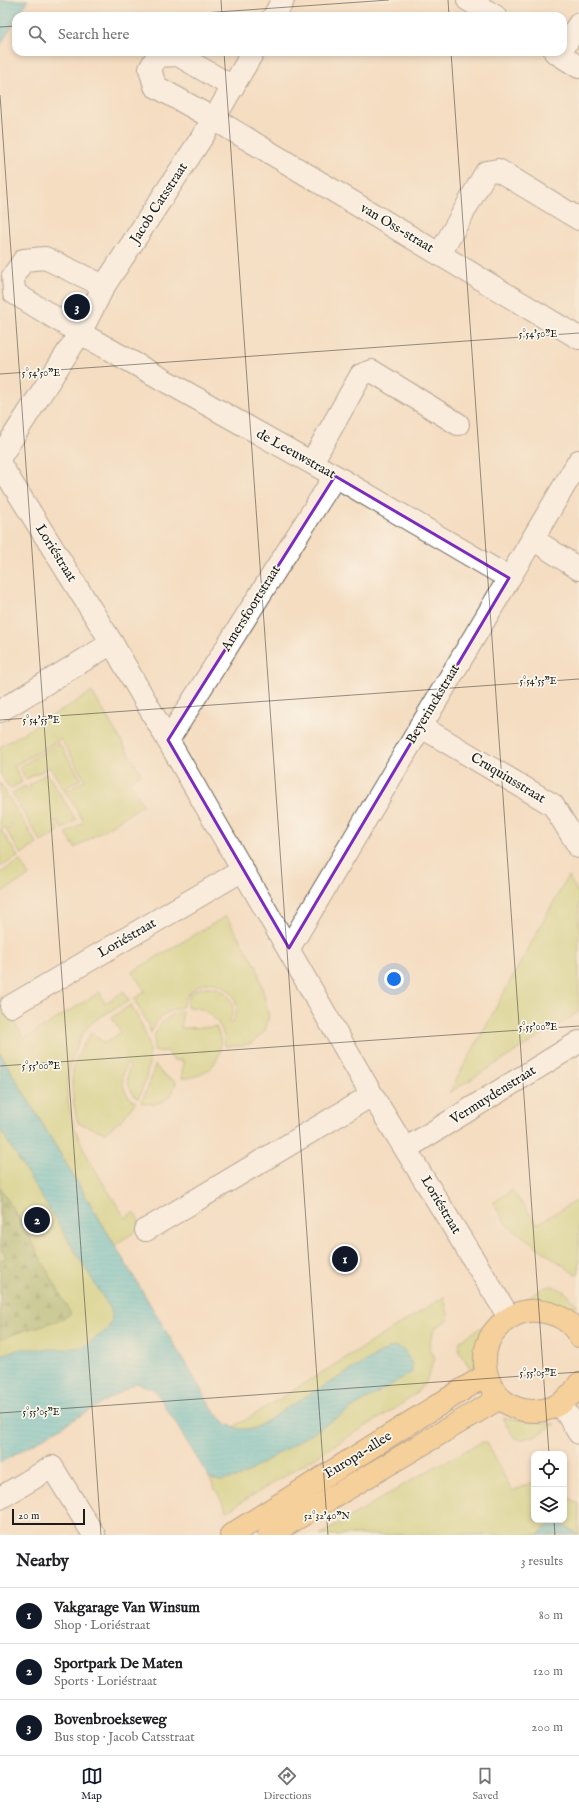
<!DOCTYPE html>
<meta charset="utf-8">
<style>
body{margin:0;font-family:"IM FELL English",serif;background:#f6f6f6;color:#202124}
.controls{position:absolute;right:12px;bottom:12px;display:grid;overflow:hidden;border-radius:8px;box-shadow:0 2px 6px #0003}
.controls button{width:36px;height:36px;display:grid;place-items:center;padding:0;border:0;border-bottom:1px solid #e0e0e0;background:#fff;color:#202124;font:20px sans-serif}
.scale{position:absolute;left:12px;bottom:10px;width:73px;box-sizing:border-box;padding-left:4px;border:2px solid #1c1c1c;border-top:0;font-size:11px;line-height:14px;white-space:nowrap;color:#1c1c1c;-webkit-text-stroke:3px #fbf7ec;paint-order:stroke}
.you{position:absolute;left:394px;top:979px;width:14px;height:14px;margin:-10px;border:3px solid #fff;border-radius:50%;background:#1a73e8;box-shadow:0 0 0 6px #1a73e833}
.badge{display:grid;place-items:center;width:26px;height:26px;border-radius:50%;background:#111827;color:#fff;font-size:13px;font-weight:700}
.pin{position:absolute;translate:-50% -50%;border:2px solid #fff;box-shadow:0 1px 4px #0006}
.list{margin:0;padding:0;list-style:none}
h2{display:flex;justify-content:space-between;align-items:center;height:52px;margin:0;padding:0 16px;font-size:17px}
h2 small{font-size:13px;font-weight:400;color:#757577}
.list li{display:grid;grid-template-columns:26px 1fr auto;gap:12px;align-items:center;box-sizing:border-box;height:56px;padding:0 16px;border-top:1px solid #e0e0e0}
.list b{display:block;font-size:15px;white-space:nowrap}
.list p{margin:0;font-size:13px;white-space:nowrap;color:#757577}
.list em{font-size:13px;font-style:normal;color:#757577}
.icon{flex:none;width:22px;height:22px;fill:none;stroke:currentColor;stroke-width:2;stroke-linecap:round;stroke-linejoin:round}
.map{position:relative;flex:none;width:579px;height:1535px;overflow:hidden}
.search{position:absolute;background:#fff;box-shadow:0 2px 6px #0003;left:12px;right:12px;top:12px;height:44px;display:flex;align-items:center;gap:10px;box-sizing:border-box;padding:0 14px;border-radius:12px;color:#757577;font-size:15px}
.sheet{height:220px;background:#fff}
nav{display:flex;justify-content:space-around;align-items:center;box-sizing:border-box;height:56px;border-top:1px solid #e0e0e0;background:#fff;font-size:11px;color:#757577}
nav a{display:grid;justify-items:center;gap:2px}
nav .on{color:#111827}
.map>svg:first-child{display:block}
.green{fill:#c4d375;stroke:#707848}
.forest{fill:url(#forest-firs);stroke:#5c6841}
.water{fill:url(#water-rules);stroke:#3a7176}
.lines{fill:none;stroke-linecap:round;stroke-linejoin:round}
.minor-casing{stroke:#686056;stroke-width:24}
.major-casing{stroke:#686056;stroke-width:24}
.minor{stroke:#fff;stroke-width:22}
.major{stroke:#f6c06b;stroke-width:22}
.marked{fill:none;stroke:#7b2cbf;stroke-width:3;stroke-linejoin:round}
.ticks{fill:none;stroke:#1c1c1c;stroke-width:1;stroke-opacity:0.45}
.labels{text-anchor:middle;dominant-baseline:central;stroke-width:3.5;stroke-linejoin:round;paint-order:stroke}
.street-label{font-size:14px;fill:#1c1c1c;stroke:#fbf7ec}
.ticks-label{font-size:10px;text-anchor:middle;fill:#1c1c1c;stroke:#fbf7ec;stroke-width:3.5;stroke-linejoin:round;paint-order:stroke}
</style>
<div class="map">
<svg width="579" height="1535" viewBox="0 0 579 1535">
<defs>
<pattern id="forest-firs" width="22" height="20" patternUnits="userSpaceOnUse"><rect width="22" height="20" fill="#9bb566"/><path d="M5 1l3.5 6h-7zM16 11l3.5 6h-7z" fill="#7e9253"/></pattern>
<pattern id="water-rules" width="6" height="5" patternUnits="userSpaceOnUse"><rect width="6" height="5" fill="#59c6d0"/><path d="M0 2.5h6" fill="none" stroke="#4daab2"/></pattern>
</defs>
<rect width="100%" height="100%" fill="#fbf7ec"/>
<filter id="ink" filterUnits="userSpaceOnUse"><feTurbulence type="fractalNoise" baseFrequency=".025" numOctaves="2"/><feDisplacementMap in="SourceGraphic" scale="8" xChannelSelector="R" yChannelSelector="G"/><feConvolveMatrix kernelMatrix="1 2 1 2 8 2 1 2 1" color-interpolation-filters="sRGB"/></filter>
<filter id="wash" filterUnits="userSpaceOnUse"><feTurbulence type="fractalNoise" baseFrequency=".012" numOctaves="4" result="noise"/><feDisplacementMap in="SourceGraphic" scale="16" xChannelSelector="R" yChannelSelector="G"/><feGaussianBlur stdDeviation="0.9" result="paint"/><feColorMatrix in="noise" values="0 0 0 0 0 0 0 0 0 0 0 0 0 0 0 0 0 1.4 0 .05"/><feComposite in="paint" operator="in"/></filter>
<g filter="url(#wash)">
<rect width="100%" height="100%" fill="#f4ddc1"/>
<g class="green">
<path d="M92 692 141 774 129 781 143 805 75 848 66 833 84 822 50 767 26 779 19 767 59 743 81 779 67 787 69 790 85 780 61 739 14 766 22 782 10 789 0 774V747Z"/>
<path d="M47 773 76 820 62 829 56 820 53 822 59 831 41 842 12 793 25 786 29 791 31 789 29 785Z"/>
<path d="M0 783 37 844 21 854 6 830 14 825 12 823 1 830 18 857 0 867Z"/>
<path d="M20 861 29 876 0 893V873Z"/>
<path d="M568 876 579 894V1012L449 1093Z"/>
<path d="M226 916 257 967 269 1016 265 1031 252 1043 241 1046H225C225 1024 208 1006 187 1007 187 974 248 983 229 1023L231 1024C254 990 199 960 182 1007 166 1011 157 1018 151 1033L149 1026 134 999 145 991 132 972Z"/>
<path d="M124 991 129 1001C116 1008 101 1015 90 1025 83 1031 78 1042 75 1051 49 1112 95 1168 125 1218L134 1212 142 1227 115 1245 0 1053V995L16 1018 13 1020 24 1039 100 992 105 1004Z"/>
<path d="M131 1005C153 1042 155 1059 138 1099 127 1088 125 1079 130 1065L127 1063C119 1076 122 1095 136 1102L121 1120 105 1133 78 1123C73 1103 68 1078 77 1058 80 1049 86 1041 91 1033L105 1043 120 1033 119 1029 112 1017Z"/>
<path d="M182 1011 181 1028 216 1027C230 1053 210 1079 182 1078L183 1060H173L168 1051H154C151 1031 163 1016 182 1011Z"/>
<path d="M155 1065 163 1075 176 1082C173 1098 158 1109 141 1102L149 1085Z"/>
<path d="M0 1097 149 1342 0 1428Z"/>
<path d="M512 1190 537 1224 579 1199V1273L575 1274 507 1225 493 1203Z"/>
<path d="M553 1286 565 1292 578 1306 520 1303 544 1287Z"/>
<path d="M444 1297 449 1319 434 1329 429 1347 435 1358 426 1382 415 1394 399 1406 227 1511 210 1479 221 1481 412 1372 378 1354 254 1429H239L234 1427Z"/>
<path d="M495 1318 472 1371 459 1351 460 1341Z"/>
<path d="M502 1418 555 1424 537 1435 521 1440 514 1437Z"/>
<path d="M482 1442 487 1443 512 1491 534 1482V1520H564V1495L579 1504V1535L560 1522 550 1524 538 1535H320L429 1470Z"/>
</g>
<path class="forest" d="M0 1187 20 1220 71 1314C49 1327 22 1328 0 1340V1261L6 1257 0 1247Z"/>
<g class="water">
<path d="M0 0H28L18 16H16V20L0 46Z"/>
<path d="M0 1053 215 1413 227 1424 239 1429H254L293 1404 389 1348 397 1347 404 1350 412 1364V1372L240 1477 221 1481 210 1479 155 1390 136 1383 0 1463V1355L21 1349H65L83 1347 107 1330 112 1320 111 1310 0 1129Z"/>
<path d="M560 1522 578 1535H538L550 1524Z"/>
</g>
</g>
<g filter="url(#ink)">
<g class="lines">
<g class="minor-casing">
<g id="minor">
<path d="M468 0 495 16"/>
<path d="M274 16 283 0"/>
<path d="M563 48 579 24"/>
<path d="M555 52 579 67"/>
<path d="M233 87 178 55 157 56 150 69 155 86 214 119 579 338"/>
<path d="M440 254 486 172 498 170 579 219"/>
<path d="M104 286 45 258 24 260 13 276 14 293 80 333 335 476 509 578"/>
<path d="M0 457 80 333 104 286 214 119 253 52"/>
<path d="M312 462 361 375 372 371 458 424"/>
<path d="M0 464 112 643 372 1095 509 1317"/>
<path d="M533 539 579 569"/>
<path d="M0 711 112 643"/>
<path d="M420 726 553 805 579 847"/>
<path d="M168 740 335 476"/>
<path d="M289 948 579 461"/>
<path d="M11 1006 243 870"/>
<path d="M407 1148 579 1042"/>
<path d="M146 1230 372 1095"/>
<path d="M561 1404 579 1433"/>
<path d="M0 1498 52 1467 94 1535"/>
</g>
</g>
<g class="major-casing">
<g id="major">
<path d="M579 1336C571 1320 554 1312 537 1311 522 1309 510 1316 499 1326 489 1336 484 1349 485 1364 489 1416 553 1428 579 1384"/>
<path d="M231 1535 486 1375"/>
<path d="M269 1535 500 1398"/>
</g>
</g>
<use href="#minor" class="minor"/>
<use href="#major" class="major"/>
</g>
</g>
<path d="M0 0H579V1535H0ZM335 476 509 578 289 948 168 740Z" fill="#f4ddc1" fill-opacity=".55" fill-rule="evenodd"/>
<path class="marked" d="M335 476 509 578 289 948 168 740Z"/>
<path class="ticks" d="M221 0 222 16M448 0 449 16M160 16 389 0M0 27 16 26M224 52 328 1535M451 52 549 1454M0 95 101 1535M0 374 579 333M0 720 579 679M0 1066 579 1026M0 1413 579 1372M554 1520 555 1535"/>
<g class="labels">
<g class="street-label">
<text transform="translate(159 203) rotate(-57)">Jacob Catsstraat</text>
<text transform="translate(397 228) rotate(31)">van Oss-straat</text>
<text transform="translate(296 454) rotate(29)">de Leeuwstraat</text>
<text transform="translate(56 553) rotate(58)">Loriéstraat</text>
<text transform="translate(251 608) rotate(-58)">Amersfoortstraat</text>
<text transform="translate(433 704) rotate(-59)">Beyerinckstraat</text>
<text transform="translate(508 778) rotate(31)">Cruquiusstraat</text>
<text transform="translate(127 938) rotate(-30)">Loriéstraat</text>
<text transform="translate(493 1095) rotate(-32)">Vermuydenstraat</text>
<text transform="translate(441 1205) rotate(59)">Loriéstraat</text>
<text transform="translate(358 1455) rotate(-32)">Europa-allee</text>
</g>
</g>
<g class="ticks-label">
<text x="538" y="337">5°54'50"E</text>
<text x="41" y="376">5°54'50"E</text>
<text x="538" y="684">5°54'55"E</text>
<text x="41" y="723">5°54'55"E</text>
<text x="538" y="1030">5°55'00"E</text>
<text x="41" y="1069">5°55'00"E</text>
<text x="538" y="1376">5°55'05"E</text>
<text x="41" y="1415">5°55'05"E</text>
<text x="327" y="1519">52°32'40"N</text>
</g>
</svg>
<div class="controls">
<button><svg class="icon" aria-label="locate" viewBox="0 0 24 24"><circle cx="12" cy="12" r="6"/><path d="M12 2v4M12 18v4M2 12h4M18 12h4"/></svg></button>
<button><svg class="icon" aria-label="layers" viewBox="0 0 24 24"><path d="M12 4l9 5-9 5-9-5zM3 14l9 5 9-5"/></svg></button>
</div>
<div class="scale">20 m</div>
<div class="you"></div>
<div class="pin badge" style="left:345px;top:1259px">1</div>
<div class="pin badge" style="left:37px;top:1220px">2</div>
<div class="pin badge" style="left:77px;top:307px">3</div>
<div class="search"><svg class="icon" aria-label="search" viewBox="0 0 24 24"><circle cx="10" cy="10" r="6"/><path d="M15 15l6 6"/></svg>Search here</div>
</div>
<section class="sheet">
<h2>Nearby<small>3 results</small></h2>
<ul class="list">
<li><span class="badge">1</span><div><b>Vakgarage Van Winsum</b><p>Shop · Loriéstraat</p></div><em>80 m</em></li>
<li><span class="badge">2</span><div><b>Sportpark De Maten</b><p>Sports · Loriéstraat</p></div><em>120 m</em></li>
<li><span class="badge">3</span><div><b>Bovenbroekseweg</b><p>Bus stop · Jacob Catsstraat</p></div><em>200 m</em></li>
</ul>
</section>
<nav>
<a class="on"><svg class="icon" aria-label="map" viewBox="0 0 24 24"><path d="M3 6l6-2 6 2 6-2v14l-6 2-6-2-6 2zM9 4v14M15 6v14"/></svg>Map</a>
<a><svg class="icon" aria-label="directions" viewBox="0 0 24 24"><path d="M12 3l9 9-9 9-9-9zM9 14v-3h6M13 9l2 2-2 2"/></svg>Directions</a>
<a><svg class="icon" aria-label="saved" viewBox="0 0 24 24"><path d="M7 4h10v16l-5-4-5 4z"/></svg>Saved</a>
</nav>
